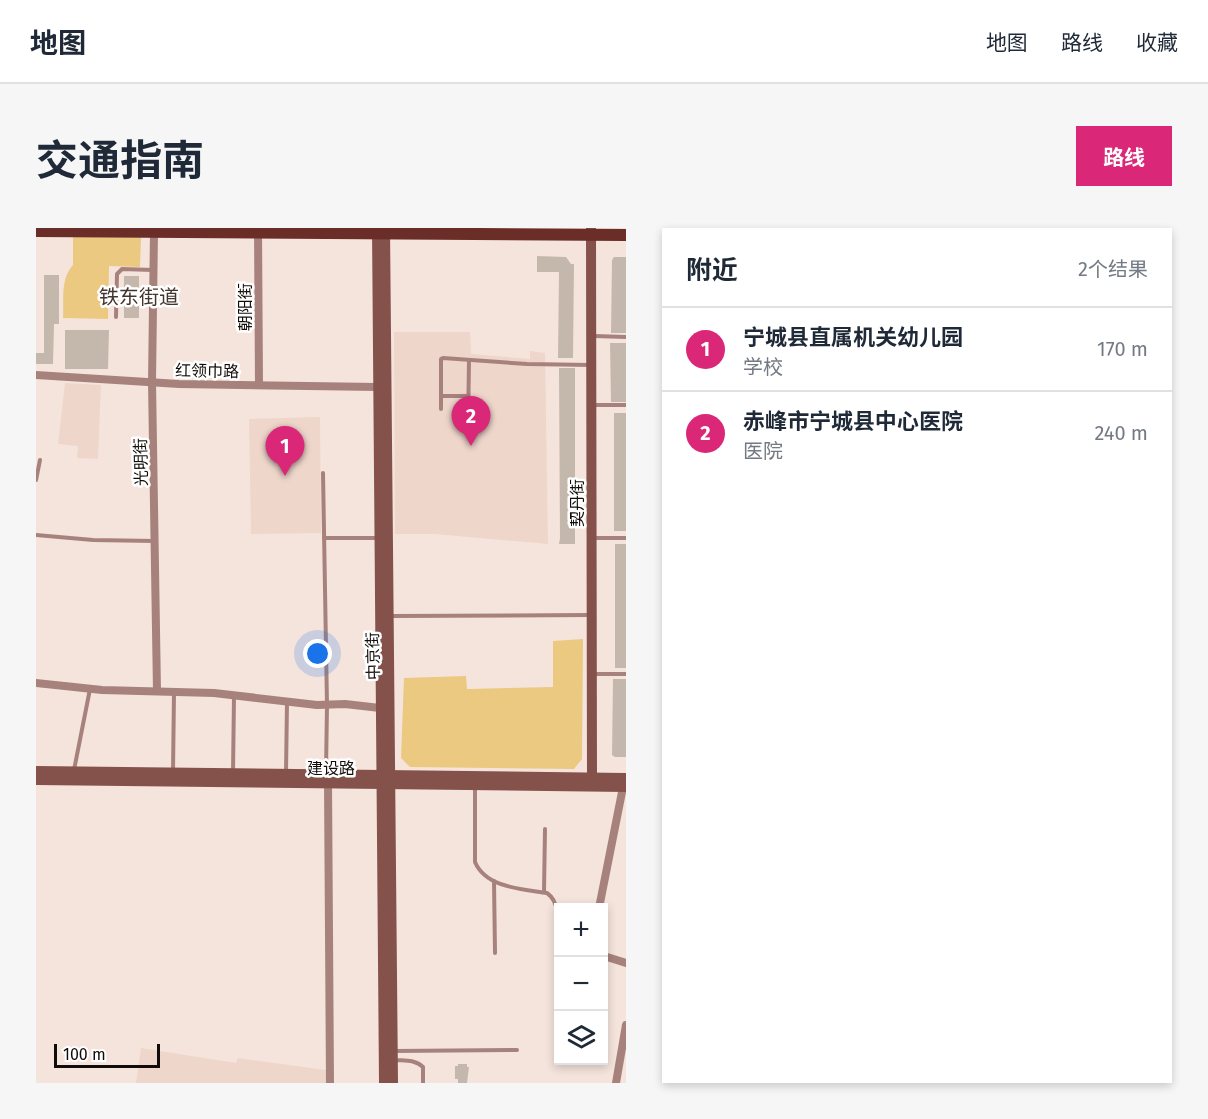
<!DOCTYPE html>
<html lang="zh">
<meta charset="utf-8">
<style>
body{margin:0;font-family:"Fira Sans","Noto Sans SC",sans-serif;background:#f6f6f7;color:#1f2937}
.controls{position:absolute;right:18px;bottom:18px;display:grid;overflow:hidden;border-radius:0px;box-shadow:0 3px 9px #0003}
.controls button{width:54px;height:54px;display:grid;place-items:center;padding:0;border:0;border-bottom:2px solid #e0e1e3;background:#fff;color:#1f2937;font:30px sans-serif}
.scale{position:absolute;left:18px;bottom:15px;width:106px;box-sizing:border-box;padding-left:6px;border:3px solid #110c09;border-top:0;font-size:16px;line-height:21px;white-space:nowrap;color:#110c09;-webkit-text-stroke:4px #fff;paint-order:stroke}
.you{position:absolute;left:282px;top:426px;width:21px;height:21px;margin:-15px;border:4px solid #fff;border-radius:50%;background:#1a73e8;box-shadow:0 0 0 9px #1a73e833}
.badge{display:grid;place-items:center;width:39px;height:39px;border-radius:50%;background:#db2777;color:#fff;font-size:20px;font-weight:700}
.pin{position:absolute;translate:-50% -50px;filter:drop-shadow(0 2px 3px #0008)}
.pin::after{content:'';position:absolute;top:32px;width:21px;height:18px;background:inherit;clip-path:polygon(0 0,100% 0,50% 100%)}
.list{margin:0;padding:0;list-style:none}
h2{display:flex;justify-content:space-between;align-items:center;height:78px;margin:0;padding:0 24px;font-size:26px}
h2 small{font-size:20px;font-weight:400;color:#747a83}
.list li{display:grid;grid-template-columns:39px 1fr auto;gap:18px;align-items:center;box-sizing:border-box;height:84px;padding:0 24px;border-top:2px solid #e0e1e3}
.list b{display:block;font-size:22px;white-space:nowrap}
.list p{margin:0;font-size:20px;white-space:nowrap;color:#747a83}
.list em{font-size:20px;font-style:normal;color:#747a83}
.icon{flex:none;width:33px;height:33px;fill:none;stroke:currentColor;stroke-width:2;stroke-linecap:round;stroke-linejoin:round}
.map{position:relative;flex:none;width:590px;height:855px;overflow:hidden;border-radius:0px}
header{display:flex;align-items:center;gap:36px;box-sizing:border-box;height:84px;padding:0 30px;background:#fff;border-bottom:2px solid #e0e1e3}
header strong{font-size:28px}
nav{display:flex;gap:33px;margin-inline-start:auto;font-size:21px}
.intro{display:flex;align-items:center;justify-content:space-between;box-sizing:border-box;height:144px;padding:0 36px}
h1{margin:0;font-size:42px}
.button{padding:15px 27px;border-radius:0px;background:#db2777;color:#fff;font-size:21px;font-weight:700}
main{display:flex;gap:36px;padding:0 36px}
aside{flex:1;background:#fff;border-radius:0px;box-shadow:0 3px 9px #0003}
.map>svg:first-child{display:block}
.built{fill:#efd6cb}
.green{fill:#ebc981}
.building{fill:#c4b8ac}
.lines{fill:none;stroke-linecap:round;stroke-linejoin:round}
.lane{stroke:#a7827d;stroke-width:4}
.street{stroke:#a7827d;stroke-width:8}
.secondary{stroke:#85514b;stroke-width:10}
.primary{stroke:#6b2d28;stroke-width:12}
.labels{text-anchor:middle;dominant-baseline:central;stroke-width:5;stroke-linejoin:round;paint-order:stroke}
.street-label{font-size:16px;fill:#110c09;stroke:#fff}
.quarter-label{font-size:20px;fill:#42352f;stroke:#fff}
</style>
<header>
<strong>地图</strong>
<nav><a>地图</a><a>路线</a><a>收藏</a></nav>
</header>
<div class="intro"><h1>交通指南</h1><a class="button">路线</a></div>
<main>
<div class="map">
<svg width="590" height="855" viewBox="0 0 590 855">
<rect width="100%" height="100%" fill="#f5e4dc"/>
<g class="built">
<path d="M358 104H434L435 126 494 131V123L509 125 512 316 399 306H359Z"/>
<path d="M29 155 65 157 62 231 41 230 42 218 22 216Z"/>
<path d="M284 189 285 305 215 306 213 191Z"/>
<path d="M105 820 200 835 202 830 290 842V855H100Z"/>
</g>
<g class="green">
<path d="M37 8 105 9 104 39 73 38 72 91 27 90C28 73 24 51 37 37Z"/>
<path d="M547 411 546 531 538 541 374 539 365 530 368 450 430 448 431 461 517 459V413Z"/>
</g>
<g class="building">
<path d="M501 28 530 29 535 36H538L537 130H522L523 44H501Z"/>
<path d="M578 29H590V105H575L576 32Z"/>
<path d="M8 47H23V96H18L17 136H0V125H8Z"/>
<rect x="88" y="48" width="15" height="42"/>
<path d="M29 102H73L72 141H29Z"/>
<path d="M574 115H590V174H575Z"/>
<path d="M523 140H539V316H523L524 310Z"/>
<rect x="578" y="185" width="12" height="118"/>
<rect x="579" y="316" width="11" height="124"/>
<path d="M577 451H590V529H579L576 527Z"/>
<path d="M422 836H431V839H433L431 855H422V851H419V838H422Z"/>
</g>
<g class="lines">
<g class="lane">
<path d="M80 89 81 46 86 41 117 42"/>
<path d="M558 108 590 109"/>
<path d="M405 168H432"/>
<path d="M558 177H590"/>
<path d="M405 181V131L407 130 491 136 555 137"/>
<path d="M432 199 433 132"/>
<path d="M287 245 291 477 290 544"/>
<path d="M0 252 4 232"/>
<path d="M0 307 57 312 119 313"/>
<path d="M288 310H342"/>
<path d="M558 310H590"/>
<path d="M356 388 555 387"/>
<path d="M558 446H590"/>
<path d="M38 542 54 461"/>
<path d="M137 544 138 464"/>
<path d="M197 545 198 468"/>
<path d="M250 545 251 474"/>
<path d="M439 558V634C450 660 486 661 511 665 525 675 522 697 522 714"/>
<path d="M458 653 459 725"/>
<path d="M508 664 509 601"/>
<path d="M358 823 481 822"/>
<path d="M358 832C368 833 379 831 387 839V855"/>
</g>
<g class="street">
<path d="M222 1 223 157"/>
<path d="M118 4 116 154 121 463"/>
<path d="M0 147 143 156 342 159"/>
<path d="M0 455 66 462 178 465 281 477 309 476 344 480"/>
<path d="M292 555 294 855"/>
<path d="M563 680 587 559"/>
<path d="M568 728 590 735"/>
<path d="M580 855 590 797"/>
</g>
<g class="secondary">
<path d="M341 0 348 855"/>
<path d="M349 0 357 855"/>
<path d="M555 0 556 550"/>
<path d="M0 543 590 550"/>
<path d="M0 552 590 559"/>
</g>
<path class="primary" d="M0 3 590 7"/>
</g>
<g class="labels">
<g class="street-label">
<text transform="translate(209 79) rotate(-90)">朝阳街</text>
<text transform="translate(171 143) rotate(1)">红领巾路</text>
<text transform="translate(105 234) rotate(-91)">光明街</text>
<text transform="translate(541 275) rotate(-90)">契丹街</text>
<text transform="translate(337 428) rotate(-91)">中京街</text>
<text x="295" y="540">建设路</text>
</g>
<g class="quarter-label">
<text x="103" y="69">铁东街道</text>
</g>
</g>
</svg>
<div class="controls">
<button>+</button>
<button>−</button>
<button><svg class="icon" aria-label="layers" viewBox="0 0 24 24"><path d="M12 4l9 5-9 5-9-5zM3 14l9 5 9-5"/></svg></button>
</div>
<div class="scale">100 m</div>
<div class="you"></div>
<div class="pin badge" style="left:249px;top:248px">1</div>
<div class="pin badge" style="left:435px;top:218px">2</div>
</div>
<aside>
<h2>附近<small>2个结果</small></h2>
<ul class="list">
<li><span class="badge">1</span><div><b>宁城县直属机关幼儿园</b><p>学校</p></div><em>170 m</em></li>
<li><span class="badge">2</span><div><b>赤峰市宁城县中心医院</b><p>医院</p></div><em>240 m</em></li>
</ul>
</aside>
</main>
